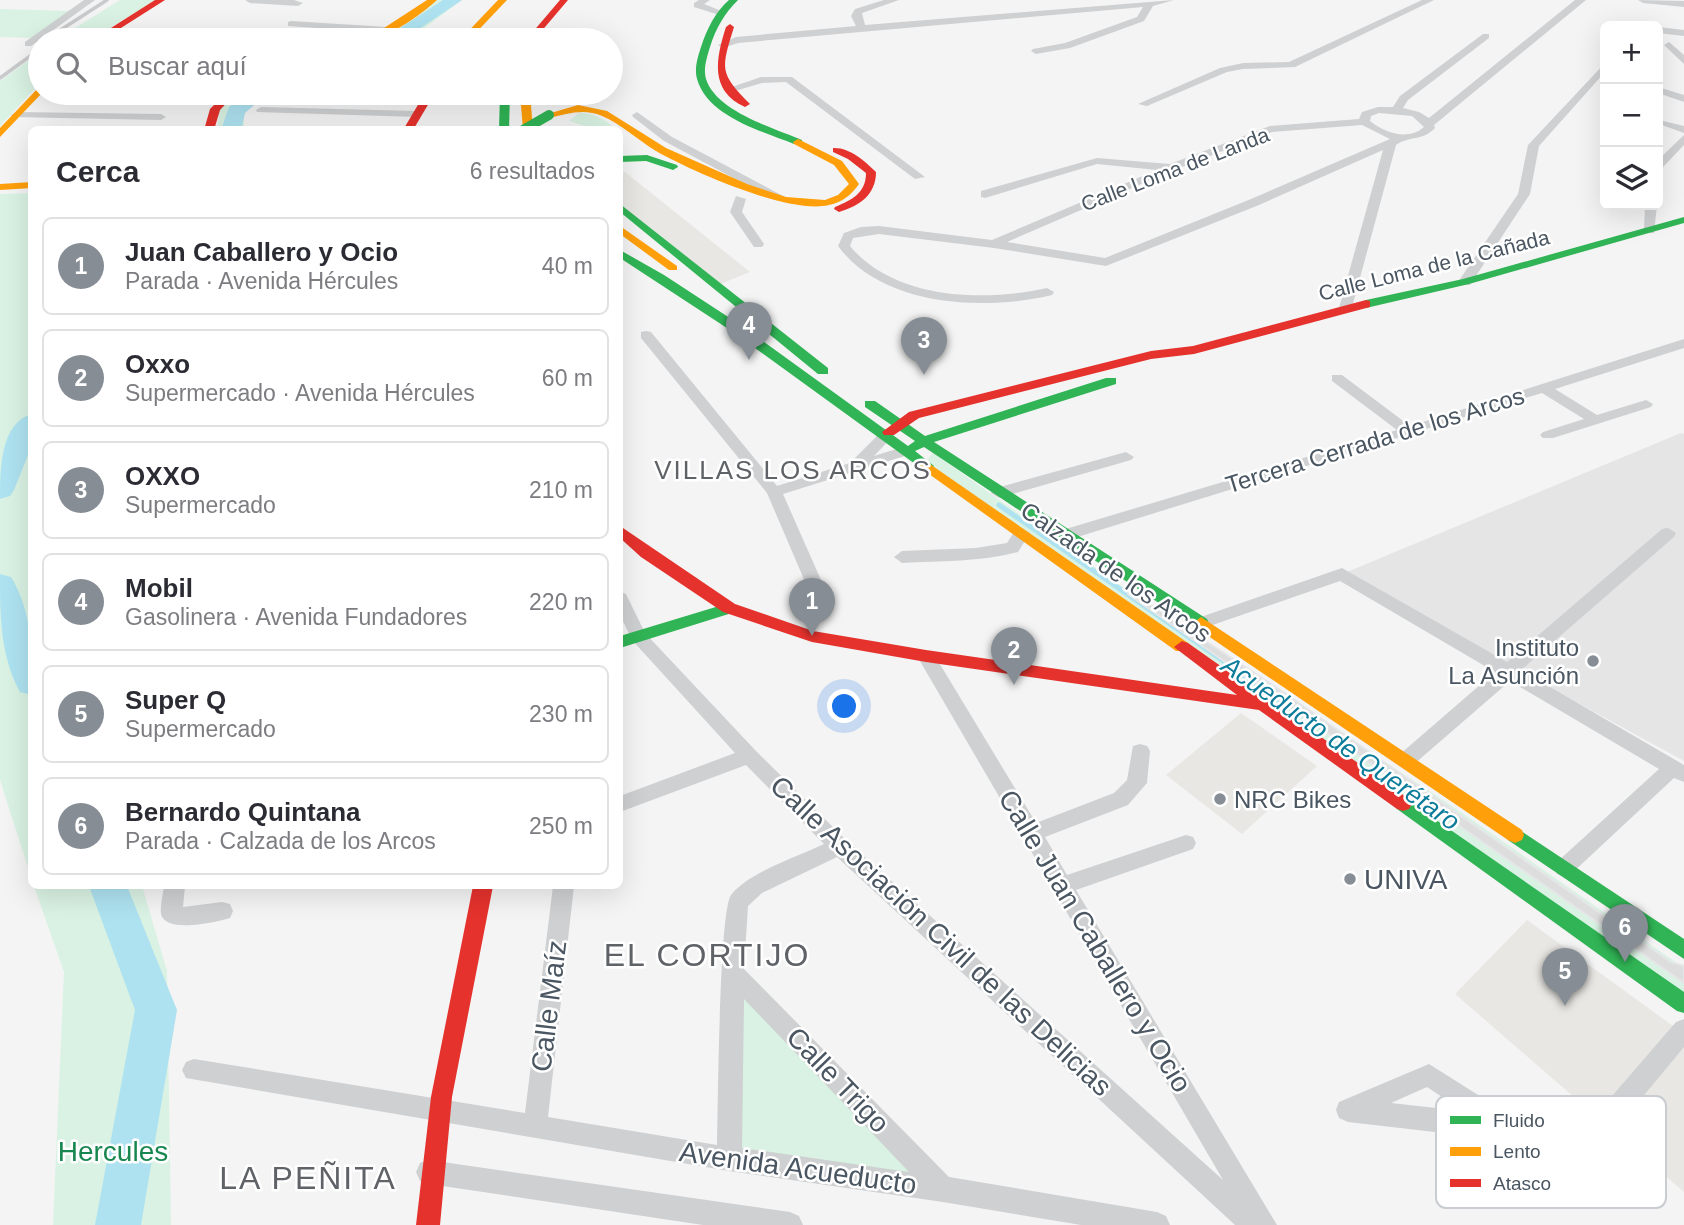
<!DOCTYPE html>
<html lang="es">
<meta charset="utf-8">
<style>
body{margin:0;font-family:Arial,sans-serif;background:#f7f7f7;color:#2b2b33}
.controls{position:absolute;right:21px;top:21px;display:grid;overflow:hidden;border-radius:10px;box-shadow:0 7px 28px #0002}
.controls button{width:63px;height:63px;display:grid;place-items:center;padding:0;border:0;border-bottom:2px solid #e1e1e2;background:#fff;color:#2b2b33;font:35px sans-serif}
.you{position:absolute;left:845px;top:707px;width:24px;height:24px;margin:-18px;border:5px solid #fff;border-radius:50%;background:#1a73e8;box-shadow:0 0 0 10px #1a73e833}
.badge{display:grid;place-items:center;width:46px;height:46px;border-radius:50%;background:#868d94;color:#fff;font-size:23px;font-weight:700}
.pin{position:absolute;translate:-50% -58px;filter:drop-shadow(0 2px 4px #0008)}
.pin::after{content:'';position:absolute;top:37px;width:24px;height:21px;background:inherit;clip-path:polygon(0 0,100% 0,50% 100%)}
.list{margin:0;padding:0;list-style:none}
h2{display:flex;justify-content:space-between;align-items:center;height:91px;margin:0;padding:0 28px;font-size:30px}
h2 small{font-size:23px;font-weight:400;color:#7c7c81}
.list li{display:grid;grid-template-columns:46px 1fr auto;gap:21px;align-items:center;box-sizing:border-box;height:98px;margin:0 14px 14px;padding:0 14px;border:2px solid #e1e1e2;border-radius:10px}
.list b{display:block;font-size:26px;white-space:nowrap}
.list p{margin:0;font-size:23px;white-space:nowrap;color:#7c7c81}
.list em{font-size:23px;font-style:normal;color:#7c7c81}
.icon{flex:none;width:38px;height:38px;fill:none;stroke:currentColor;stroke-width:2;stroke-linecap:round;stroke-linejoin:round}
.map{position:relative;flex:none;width:1684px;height:1225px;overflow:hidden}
.search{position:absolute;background:#fff;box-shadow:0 7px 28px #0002;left:28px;top:28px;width:595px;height:77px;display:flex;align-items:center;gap:18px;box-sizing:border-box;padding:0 24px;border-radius:38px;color:#7c7c81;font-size:26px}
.panel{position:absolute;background:#fff;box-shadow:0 7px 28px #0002;left:28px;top:126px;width:595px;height:763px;border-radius:10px}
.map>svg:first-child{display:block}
.commercial{fill:#e8e7e3}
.education{fill:#e6e5e6}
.green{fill:#d9f2e3}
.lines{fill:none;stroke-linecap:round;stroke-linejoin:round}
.stream{stroke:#aee2f0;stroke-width:5}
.river{fill:#aee2f0;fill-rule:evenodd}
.building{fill:#ddddde;stroke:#e5e6e7;stroke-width:2}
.street{fill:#ced0d2;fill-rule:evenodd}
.fast{fill:#30b455;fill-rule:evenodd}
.slow{fill:#ff9f0a;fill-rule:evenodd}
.jam{fill:#e5322d;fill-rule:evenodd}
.rail{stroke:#c9cacc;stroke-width:3.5}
.fast-bridge{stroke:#30b455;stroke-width:10}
.poi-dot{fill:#868d94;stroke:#fff;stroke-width:2.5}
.labels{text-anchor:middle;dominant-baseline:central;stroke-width:5;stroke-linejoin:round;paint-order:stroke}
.far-street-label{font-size:21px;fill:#4a5661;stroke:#fff}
.street-label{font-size:24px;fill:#4a5661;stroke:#fff}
.poi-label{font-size:24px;fill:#4a5661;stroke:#fff;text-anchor:end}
.neighbourhood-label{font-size:26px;letter-spacing:2px;fill:#5f6368;stroke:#fff}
.water-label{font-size:26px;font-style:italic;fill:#0c7c9b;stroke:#fff}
.near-poi-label{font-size:28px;fill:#4a5661;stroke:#fff;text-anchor:start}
.near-street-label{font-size:28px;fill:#4a5661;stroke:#fff}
.near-park-label{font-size:28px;fill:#17864f;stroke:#fff}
.near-neighbourhood-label{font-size:32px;letter-spacing:2px;fill:#5f6368;stroke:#fff}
.key{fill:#fff;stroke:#c9ccd0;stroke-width:2}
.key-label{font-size:19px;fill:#4a5661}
</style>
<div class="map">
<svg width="1684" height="1225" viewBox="0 0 1684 1225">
<rect width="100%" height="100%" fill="#f4f4f4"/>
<g class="commercial">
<path d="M625 172 750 272 718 285 620 207V174Z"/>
<path d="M1241 713 1317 766 1242 834 1166 775Z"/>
<path d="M1527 920 1684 1034V1192L1455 994Z"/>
</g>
<path class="education" d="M1681 433 1684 434V761L1342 574Z"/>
<g class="green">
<path d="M120 0H156L90 40H56Z"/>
<path d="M438 0H462L415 35 403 40H371L399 26Z"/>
<path d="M0 9 70 11 34 38 0 37Z"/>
<path d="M40 52V83L0 126V81Z"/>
<path d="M239 93H423L416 104 255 101 244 113V129H217L220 107Z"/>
<path d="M579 113C595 113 604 119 616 129H594L569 121Z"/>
<path d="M32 193V877H31L0 780V194Z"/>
<path d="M933 453 1178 626 1458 810 1684 968V1002L926 461Z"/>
<path d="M34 886H142L167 971 171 1225H53L64 972Z"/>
<path d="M733 972 943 1189 729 1159Z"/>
</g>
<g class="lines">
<path class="stream" d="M999 505 1288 706"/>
<g class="river">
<path d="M443 0H462L403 40H382Z"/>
<path d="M247 93H268L245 113 241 130H221L229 107Z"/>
<path d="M32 414V445L14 490 10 496 0 499C0 470 0 423 32 414Z"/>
<path d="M0 574 11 577C33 613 32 654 32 695L20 692C0 655 0 615 0 574Z"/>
<path d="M89 886H127L177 1010 141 1225H95L135 1010Z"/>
</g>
</g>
<path class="building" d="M1130 591 1286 694 1671 962 1684 966V983L1128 594Z"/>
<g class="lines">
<g class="street">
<path d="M84 0H95L31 46H25V42Z"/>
<path d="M245 0H294L303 3 298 6 250 3Z"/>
<path d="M699 0H710L704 4 724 12 719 15 694 7V3Z"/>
<path d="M884 0H899L862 13 865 25 1174 0 1153 6 1144 21 1070 48 1036 54 1031 51 1033 49 1065 43 1137 17 1143 7 738 43 723 48 718 45 736 37 856 26 851 16 855 9Z"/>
<path d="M1422 0H1434L1295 67 1243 69 1227 72 1147 106 1138 104 1220 68 1243 63 1289 62Z"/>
<path d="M1575 0H1586L1434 125 1435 128C1423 141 1408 136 1396 145L1351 311 1346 312 1339 308 1383 150 1259 205 1106 266 994 248 879 234 853 238 850 246C895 300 984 302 1047 288L1054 292 1052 295C984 311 883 307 838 246L844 233 861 227 879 226 992 240 1157 170 1097 164 985 198 981 197V191L1097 158 1170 164 1270 126 1359 119 1362 112 1378 107H1393L1400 96 1483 34H1489V38L1408 100 1403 108 1419 112 1429 118ZM1379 113 1412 116 1424 127C1408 141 1385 133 1370 121L1371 116ZM1362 125 1390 139 1251 199 1105 258 1007 242 1174 170 1272 132Z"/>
<path d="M1638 0 1684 1V7L1643 3Z"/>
<path d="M291 21 387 27 392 30 387 33 288 26V22Z"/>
<path d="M1658 27 1684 30V36L1658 33Z"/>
<path d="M1669 42 1684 55V64L1664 45Z"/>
<path d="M1605 63V72L1539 146 1530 194 1470 285H1460L1458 282 1518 194 1528 145Z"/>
<path d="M761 77H792L925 177 915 179 786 82 762 83 728 93 723 90Z"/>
<path d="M1658 87 1684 95V102L1658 93Z"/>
<path d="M261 107 417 111 422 114 417 117 257 112 256 110Z"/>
<path d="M16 112 161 114 166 117 161 120 12 117 11 115Z"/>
<path d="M637 112 672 137 785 197 775 200 664 141 633 117 632 115Z"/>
<path d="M1659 120 1684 126V133L1659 124Z"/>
<path d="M1684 135V145L1662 168 1658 169V160Z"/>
<path d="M736 196 746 199 742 212 764 244 762 247H754L730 212Z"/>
<path d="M1645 205H1657L1654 233H1646L1644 230Z"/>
<path d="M646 331 651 332 777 486 850 463 880 433 885 431 893 436 874 456 906 446 914 451 911 454 783 494 821 580 818 584H806L767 493 641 338V332Z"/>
<path d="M1684 339V348L1555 389 1597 415 1646 400 1653 404 1651 407 1553 438H1543L1540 435 1543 432 1584 419 1542 393 1071 539 1065 540 1057 535 1059 531 1397 430 1332 381V375H1342L1410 426Z"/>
<path d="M1126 452 1134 457 1131 460 999 498 991 493 993 489Z"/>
<path d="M1022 528 1030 533 1018 552C980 562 941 561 902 563L894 557 902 551 976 548 1007 543 1016 529Z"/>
<path d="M1668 528 1676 533 1674 537 1521 670 1684 765V782L1674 778 1571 874 1564 877 1557 874 1554 868 1557 862 1659 769 1510 681 1413 765 1406 768 1399 765 1396 760 1399 755 1495 672 1340 581 1201 629 1192 623 1195 619 1342 568 1507 662 1662 529Z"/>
<path d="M620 592 626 594 645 633 756 751 846 840 1223 1180 917 656 920 651H932L1036 823 1114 793 1127 780 1133 746 1140 744 1147 746 1150 751 1147 783 1128 805 1045 837 1067 875 1186 835 1193 837 1196 843 1193 849 1076 890 1277 1225H1235L837 857 762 893 748 906 744 969 949 1177 1157 1212 1166 1216 1170 1225H1081L943 1202 729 1171 186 1078 182 1070 186 1062 194 1059 525 1113 553 886H574L548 1117 717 1145C718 1111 719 911 731 895 749 872 797 857 824 844L746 765 620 812V796L735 753 632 640 620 615ZM744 999 909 1172 742 1148Z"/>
<path d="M164 886H185L183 907 222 902 230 904 233 911 230 918C217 922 165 934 161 914 160 906 163 894 164 886Z"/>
<path d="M1684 1019V1047L1601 1147 1592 1150 1348 1122 1339 1118 1336 1110 1339 1102 1429 1064 1513 1117 1587 1125 1676 1022ZM1427 1087 1463 1111 1391 1103Z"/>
<path d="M429 1160 790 1212 799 1216 803 1225H703L429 1184 420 1181 416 1172 420 1163Z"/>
</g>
<g class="fast">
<path d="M729 0H738C724 14 716 28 710 47 707 57 703 69 706 79 716 111 773 128 802 140V144H794C762 131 708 117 697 79 694 69 698 56 701 47 707 29 715 12 729 0Z"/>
<path d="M500 93H510L509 130H499Z"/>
<path d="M647 155 677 165 678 167 673 170 646 161 620 162V156Z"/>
<path d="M620 204 828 368V374H818L620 212Z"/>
<path d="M1684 217V223L1469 284 1366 308 1360 304 1366 300 1463 279Z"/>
<path d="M620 250 664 275 742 326 908 446 915 441 865 407V401H875L925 436 1106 378H1116V384L934 442 1207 619 1209 623 1207 627H1195L924 447 915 451 934 466 932 469H922L733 332 620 258Z"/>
<path d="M729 603 737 608 735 612 620 648V636Z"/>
<path d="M1403 797 1684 992V1013L1677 1011 1397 809 1394 804 1397 799Z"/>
<path d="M1515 827 1684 939V959L1508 840 1506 835 1508 830Z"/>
</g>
<g class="slow">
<path d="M427 0H437C418 17 385 41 360 40L384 28Z"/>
<path d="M498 0H507L469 40H460Z"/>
<path d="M40 86 42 93 0 137V128Z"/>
<path d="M520 93H530L533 130H523Z"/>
<path d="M578 105 607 111 666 148 747 184 786 197 825 200 838 195 849 184 834 165 794 144 793 142 798 139 842 161 859 184C851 195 843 202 829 205 790 215 691 171 656 151 638 140 621 124 602 116 584 108 567 114 549 118L544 115Z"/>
<path d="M32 182V188L0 190V184Z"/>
<path d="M620 226 677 266V270H669L620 234Z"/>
<path d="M927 462 1188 643 1190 647 1188 651H1176L922 469 920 466 922 463Z"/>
<path d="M1201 617 1522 830 1524 835 1522 840 1515 843 1508 840 1195 627 1193 623Z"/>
</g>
<g class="jam">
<path d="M155 0H165L102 40H92Z"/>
<path d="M560 0H568L534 40H526Z"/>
<path d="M730 24 734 27C721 69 719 73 750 104L745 107C709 91 716 58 726 27Z"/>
<path d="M226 93H236L220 110 214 130H204L210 109Z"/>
<path d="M425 93H435L413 130H403Z"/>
<path d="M833 148C849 147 865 161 876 172 876 195 859 206 839 212L834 209 835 207C852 200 866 193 866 173L848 159 833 152Z"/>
<path d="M1366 300 1370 301V307L1194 354 1151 359 919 418 894 435H884L882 432 909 412 1151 351 1193 346Z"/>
<path d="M620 526 735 604 813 631 926 650 1237 695 1174 647 1182 641 1188 643 1409 799 1412 804 1409 809 1403 811 1397 809 1259 710 926 662 812 642 723 612 641 557 620 538Z"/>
<path d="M473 886H493L452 1097 440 1225H416L431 1097Z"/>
</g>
<g class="rail">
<path d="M45 40 107 0"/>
<path d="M0 78 40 49"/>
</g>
<path class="fast-bridge" d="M523 130 549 115"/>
</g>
<g class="poi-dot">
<circle cx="1593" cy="661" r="7"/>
<circle cx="1220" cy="799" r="7"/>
<circle cx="1350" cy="879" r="7"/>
</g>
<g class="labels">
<g class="far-street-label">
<text transform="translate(1175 169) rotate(-21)">Calle Loma de Landa</text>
<text transform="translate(1434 265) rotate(-14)">Calle Loma de la Cañada</text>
</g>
<g class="street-label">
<text transform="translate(1375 440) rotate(-17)">Tercera Cerrada de los Arcos</text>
<text transform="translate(1116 572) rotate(35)">Calzada de los Arcos</text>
</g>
<g class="poi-label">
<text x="1579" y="647">Instituto<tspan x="1579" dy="28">La Asunción</tspan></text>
<text x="1234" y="799" text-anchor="start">NRC Bikes</text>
</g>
<g class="neighbourhood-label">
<text x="793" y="470">VILLAS LOS ARCOS</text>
</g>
<g class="water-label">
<text transform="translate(1341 743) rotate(35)">Acueducto de Querétaro</text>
</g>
<g class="near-poi-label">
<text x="1364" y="879">UNIVA</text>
</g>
<g class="near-street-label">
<text transform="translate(941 936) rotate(43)">Calle Asociación Civil de las Delicias</text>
<text transform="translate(1095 941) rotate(59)">Calle Juan Caballero y Ocio</text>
<text transform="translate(549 1006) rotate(-83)">Calle Maíz</text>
<text transform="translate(838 1080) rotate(46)">Calle Trigo</text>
<text transform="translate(798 1168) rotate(8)">Avenida Acueducto</text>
</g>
<g class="near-park-label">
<text x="113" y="1151">Hercules</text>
</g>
<g class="near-neighbourhood-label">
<text x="707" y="955">EL CORTIJO</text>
<text x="308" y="1178">LA PEÑITA</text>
</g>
</g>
<rect x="1436" y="1096" width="230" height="112" rx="10" class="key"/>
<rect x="1450" y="1116" width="31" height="8" fill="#30b455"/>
<rect x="1450" y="1147" width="31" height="9" fill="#ff9f0a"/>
<rect x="1450" y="1179" width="31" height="8" fill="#e5322d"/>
<g class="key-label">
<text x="1493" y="1127">Fluido</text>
<text x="1493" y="1158">Lento</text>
<text x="1493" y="1190">Atasco</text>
</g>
</svg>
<div class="controls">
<button>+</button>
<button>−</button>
<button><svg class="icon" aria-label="layers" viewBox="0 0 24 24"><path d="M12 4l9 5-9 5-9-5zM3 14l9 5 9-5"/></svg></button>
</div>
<div class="you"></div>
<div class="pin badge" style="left:812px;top:636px">1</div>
<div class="pin badge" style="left:1014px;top:685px">2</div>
<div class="pin badge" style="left:924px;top:375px">3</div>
<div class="pin badge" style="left:749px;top:360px">4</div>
<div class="pin badge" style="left:1565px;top:1006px">5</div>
<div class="pin badge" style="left:1625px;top:962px">6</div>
<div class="search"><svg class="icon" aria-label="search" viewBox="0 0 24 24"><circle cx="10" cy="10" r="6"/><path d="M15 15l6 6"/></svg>Buscar aquí</div>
<section class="panel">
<h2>Cerca<small>6 resultados</small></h2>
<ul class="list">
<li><span class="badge">1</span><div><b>Juan Caballero y Ocio</b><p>Parada · Avenida Hércules</p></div><em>40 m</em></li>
<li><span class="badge">2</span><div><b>Oxxo</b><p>Supermercado · Avenida Hércules</p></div><em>60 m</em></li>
<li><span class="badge">3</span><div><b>OXXO</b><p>Supermercado</p></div><em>210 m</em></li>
<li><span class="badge">4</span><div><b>Mobil</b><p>Gasolinera · Avenida Fundadores</p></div><em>220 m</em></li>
<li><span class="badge">5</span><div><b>Super Q</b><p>Supermercado</p></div><em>230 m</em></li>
<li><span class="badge">6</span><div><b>Bernardo Quintana</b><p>Parada · Calzada de los Arcos</p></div><em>250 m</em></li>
</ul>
</section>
</div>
